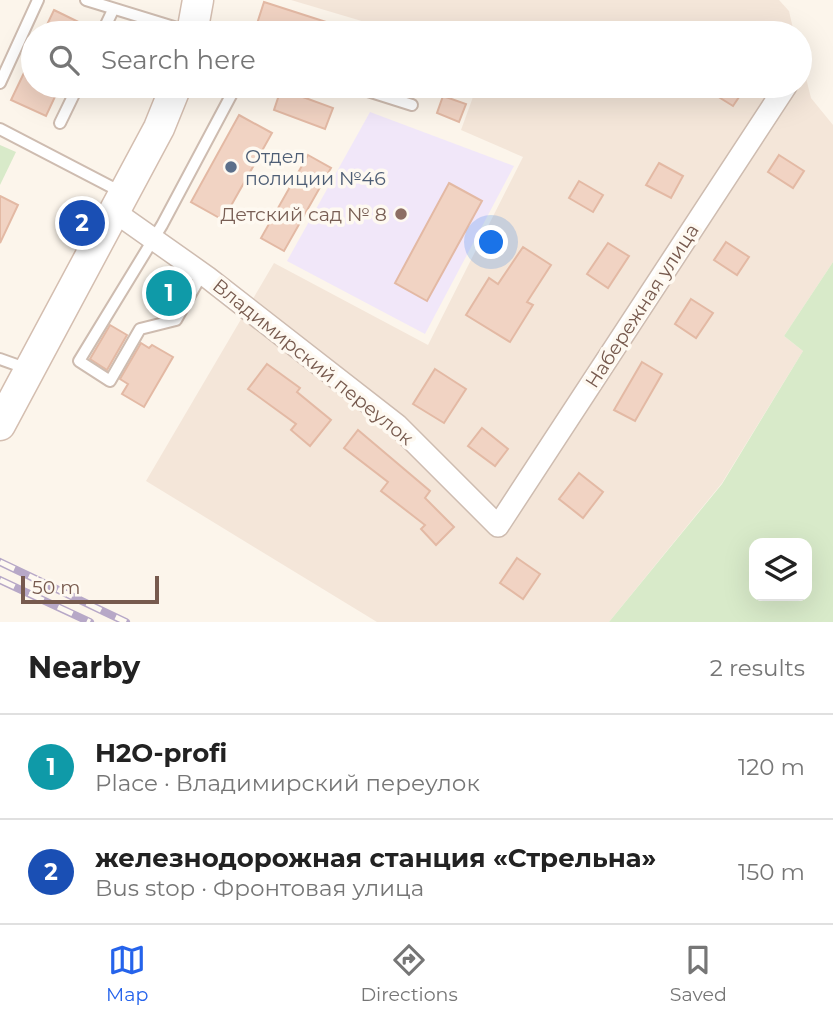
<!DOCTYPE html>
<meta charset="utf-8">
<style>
body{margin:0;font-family:Montserrat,sans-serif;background:#f6f6f6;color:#222}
.controls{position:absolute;right:21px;bottom:21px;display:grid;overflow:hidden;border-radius:14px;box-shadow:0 7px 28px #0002}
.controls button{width:63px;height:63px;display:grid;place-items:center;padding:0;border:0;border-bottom:2px solid #e0e0e0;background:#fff;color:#222;font:35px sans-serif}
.scale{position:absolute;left:21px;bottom:18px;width:138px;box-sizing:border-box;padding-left:7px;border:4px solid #775a4e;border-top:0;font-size:19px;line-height:24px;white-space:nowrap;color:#775a4e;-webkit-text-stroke:5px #fef9f1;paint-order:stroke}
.you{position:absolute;left:492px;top:243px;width:24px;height:24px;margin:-18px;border:5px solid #fff;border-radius:50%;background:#1a73e8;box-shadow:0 0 0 10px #1a73e833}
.badge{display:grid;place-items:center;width:46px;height:46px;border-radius:50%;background:#2563eb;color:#fff;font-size:23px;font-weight:700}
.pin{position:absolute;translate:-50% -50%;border:4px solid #fff;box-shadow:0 2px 7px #0006}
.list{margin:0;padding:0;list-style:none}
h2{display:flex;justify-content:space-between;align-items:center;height:91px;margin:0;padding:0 28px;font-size:30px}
h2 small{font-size:23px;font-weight:400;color:#767676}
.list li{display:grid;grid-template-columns:46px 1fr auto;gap:21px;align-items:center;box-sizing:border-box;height:105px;padding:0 28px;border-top:2px solid #e0e0e0}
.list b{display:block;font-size:26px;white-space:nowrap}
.list p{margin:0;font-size:23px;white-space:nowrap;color:#767676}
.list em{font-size:23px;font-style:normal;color:#767676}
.icon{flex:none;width:38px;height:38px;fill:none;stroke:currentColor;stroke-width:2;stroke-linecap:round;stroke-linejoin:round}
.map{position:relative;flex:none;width:833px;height:622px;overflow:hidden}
.search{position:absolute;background:#fff;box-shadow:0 7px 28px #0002;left:21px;right:21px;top:21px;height:77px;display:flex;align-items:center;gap:18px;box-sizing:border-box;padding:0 24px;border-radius:38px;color:#767676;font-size:26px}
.sheet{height:301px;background:#fff}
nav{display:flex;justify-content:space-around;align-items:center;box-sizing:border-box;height:98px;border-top:2px solid #e0e0e0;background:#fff;font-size:19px;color:#767676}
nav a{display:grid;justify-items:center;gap:4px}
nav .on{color:#2563eb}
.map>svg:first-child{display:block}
.residential{fill:#f4e6d9}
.education{fill:#f1e7f9}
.green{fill:#d8eac9;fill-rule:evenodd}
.building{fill:#f1d3c3;stroke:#e3b9a4;stroke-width:2}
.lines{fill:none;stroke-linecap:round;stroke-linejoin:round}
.service-casing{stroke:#cebcb0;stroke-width:14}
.minor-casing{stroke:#cebcb0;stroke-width:24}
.secondary-casing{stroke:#d4beb0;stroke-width:33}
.service{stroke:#fff;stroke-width:10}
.minor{stroke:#fff;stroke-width:21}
.secondary{stroke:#fff;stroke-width:30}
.rail-casing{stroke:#b7a8c7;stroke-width:8}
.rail{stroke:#fef9f1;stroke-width:5;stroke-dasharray:16;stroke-linecap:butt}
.service-dot{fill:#5c6f8a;stroke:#fef9f1;stroke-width:2.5}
.education-dot{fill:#8d6e63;stroke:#fef9f1;stroke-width:2.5}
.labels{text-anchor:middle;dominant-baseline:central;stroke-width:7;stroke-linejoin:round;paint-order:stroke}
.service-label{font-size:19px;fill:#4e5e75;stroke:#fef9f1;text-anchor:start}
.education-label{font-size:19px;fill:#785e54;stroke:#fef9f1;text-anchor:end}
.street-label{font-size:19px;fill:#775a4e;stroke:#fef9f1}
</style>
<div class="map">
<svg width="833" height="622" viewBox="0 0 833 622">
<rect width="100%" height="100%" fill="#fcf5eb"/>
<g class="residential">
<path d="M291 0H779L789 11 794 33H402Z"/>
<path d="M800 54 811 98 833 125V262L784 336 803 351 722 483 609 622H377L146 481 274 263 428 345 523 157 461 130 477 86H800Z"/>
</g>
<path class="education" d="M370 112 514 166 425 334 287 261Z"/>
<g class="green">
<path d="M0 145 16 152 0 185Z"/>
<path d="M833 262V622H609L722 484 803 351 784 336ZM754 543H807V596H754Z"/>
</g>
<g class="building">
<path d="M264 2 351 30V33H254Z"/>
<path d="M54 10 95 30 94 33H43Z"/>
<path d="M33 54V86H60L46 116 11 100Z"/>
<path d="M701 86H734L743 91 733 106Z"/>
<path d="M281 89 333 108 325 129 274 110Z"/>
<path d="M443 96 466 104 459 122 437 113Z"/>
<path d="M239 115 272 133 223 220 191 202Z"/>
<path d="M308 155 331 168 284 251 261 238Z"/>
<path d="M779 155 804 171 793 188 768 172Z"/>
<path d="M659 163 683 176 671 198 646 185Z"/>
<path d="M579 181 603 195 593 212 569 198Z"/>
<path d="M449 183 482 201 427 301 395 283Z"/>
<path d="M0 196 18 205 0 243Z"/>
<path d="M726 242 749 257 737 275 714 260Z"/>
<path d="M608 243 629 256 608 288 587 274Z"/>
<path d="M523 247 551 265 527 302 533 305 510 342 466 315 489 278 498 284Z"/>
<path d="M161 277 183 291 174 307 151 292Z"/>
<path d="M691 299 713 313 696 338 675 324Z"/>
<path d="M110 325 127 335 107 370 90 359Z"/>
<path d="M141 343 149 348 152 345 173 357 144 407 122 394 128 384 120 379Z"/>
<path d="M642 362 662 374 635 421 614 410Z"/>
<path d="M267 364 300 388 297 392 331 420 310 446 291 430 296 424 248 389Z"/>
<path d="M435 369 466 389 444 423 413 404Z"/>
<path d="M482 428 508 449 495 466 468 446Z"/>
<path d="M358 430 430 491 425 498 454 527 436 545 421 529 425 525 381 491 388 482 344 448Z"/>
<path d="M579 473 603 492 583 518 559 499Z"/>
<path d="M517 558 540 574 523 599 500 583Z"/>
</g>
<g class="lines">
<g class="service-casing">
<g id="service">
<path d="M86 0 190 32"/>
<path d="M102 33 113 10"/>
<path d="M0 83 38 0"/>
<path d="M352 86 412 105"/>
<path d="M60 123 78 86"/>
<path d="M0 129 123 193"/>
<path d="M202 274 176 320 140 329 110 381 79 361 162 225 236 86"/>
<path d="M0 359 28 369"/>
</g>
</g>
<g class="minor-casing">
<path id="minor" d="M115 212 207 277 397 425 498 526 786 86"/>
</g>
<g class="secondary-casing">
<g id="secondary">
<path d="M192 33 198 0"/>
<path d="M0 425 159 128 176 86"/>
</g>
</g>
<use href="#service" class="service"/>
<use href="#minor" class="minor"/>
<use href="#secondary" class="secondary"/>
<g class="rail-casing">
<g id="rail">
<path d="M0 562 126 622"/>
<path d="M0 580 90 622"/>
</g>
</g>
<use href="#rail" class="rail"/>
</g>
<circle class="service-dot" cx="231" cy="167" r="7"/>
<circle class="education-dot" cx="401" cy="214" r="7"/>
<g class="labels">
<g class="service-label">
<text x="245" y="156">Отдел<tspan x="245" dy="22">полиции №46</tspan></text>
</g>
<g class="education-label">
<text x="387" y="214">Детский сад № 8</text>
</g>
<g class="street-label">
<text transform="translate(642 306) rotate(-57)">Набережная улица</text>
<text transform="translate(313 362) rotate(39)">Владимирский переулок</text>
</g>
</g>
</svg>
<div class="controls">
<button><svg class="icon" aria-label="layers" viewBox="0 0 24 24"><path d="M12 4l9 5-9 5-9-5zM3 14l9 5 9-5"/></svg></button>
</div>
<div class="scale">50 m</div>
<div class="you"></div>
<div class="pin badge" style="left:169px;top:293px;background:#0f9aa8">1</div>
<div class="pin badge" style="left:82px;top:223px;background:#1a4fb4">2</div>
<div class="search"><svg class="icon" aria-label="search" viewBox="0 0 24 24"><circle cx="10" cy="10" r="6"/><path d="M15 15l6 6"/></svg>Search here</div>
</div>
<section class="sheet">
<h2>Nearby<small>2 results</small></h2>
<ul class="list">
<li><span class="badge" style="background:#0f9aa8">1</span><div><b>H2O-profi</b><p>Place · Владимирский переулок</p></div><em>120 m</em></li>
<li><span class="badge" style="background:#1a4fb4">2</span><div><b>железнодорожная станция «Стрельна»</b><p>Bus stop · Фронтовая улица</p></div><em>150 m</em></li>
</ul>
</section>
<nav>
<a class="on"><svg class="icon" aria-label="map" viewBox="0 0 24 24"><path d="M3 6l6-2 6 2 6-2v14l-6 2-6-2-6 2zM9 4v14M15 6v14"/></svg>Map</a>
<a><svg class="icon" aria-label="directions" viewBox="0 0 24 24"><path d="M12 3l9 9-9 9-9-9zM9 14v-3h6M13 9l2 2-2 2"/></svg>Directions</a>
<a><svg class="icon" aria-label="saved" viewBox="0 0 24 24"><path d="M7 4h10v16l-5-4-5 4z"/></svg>Saved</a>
</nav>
